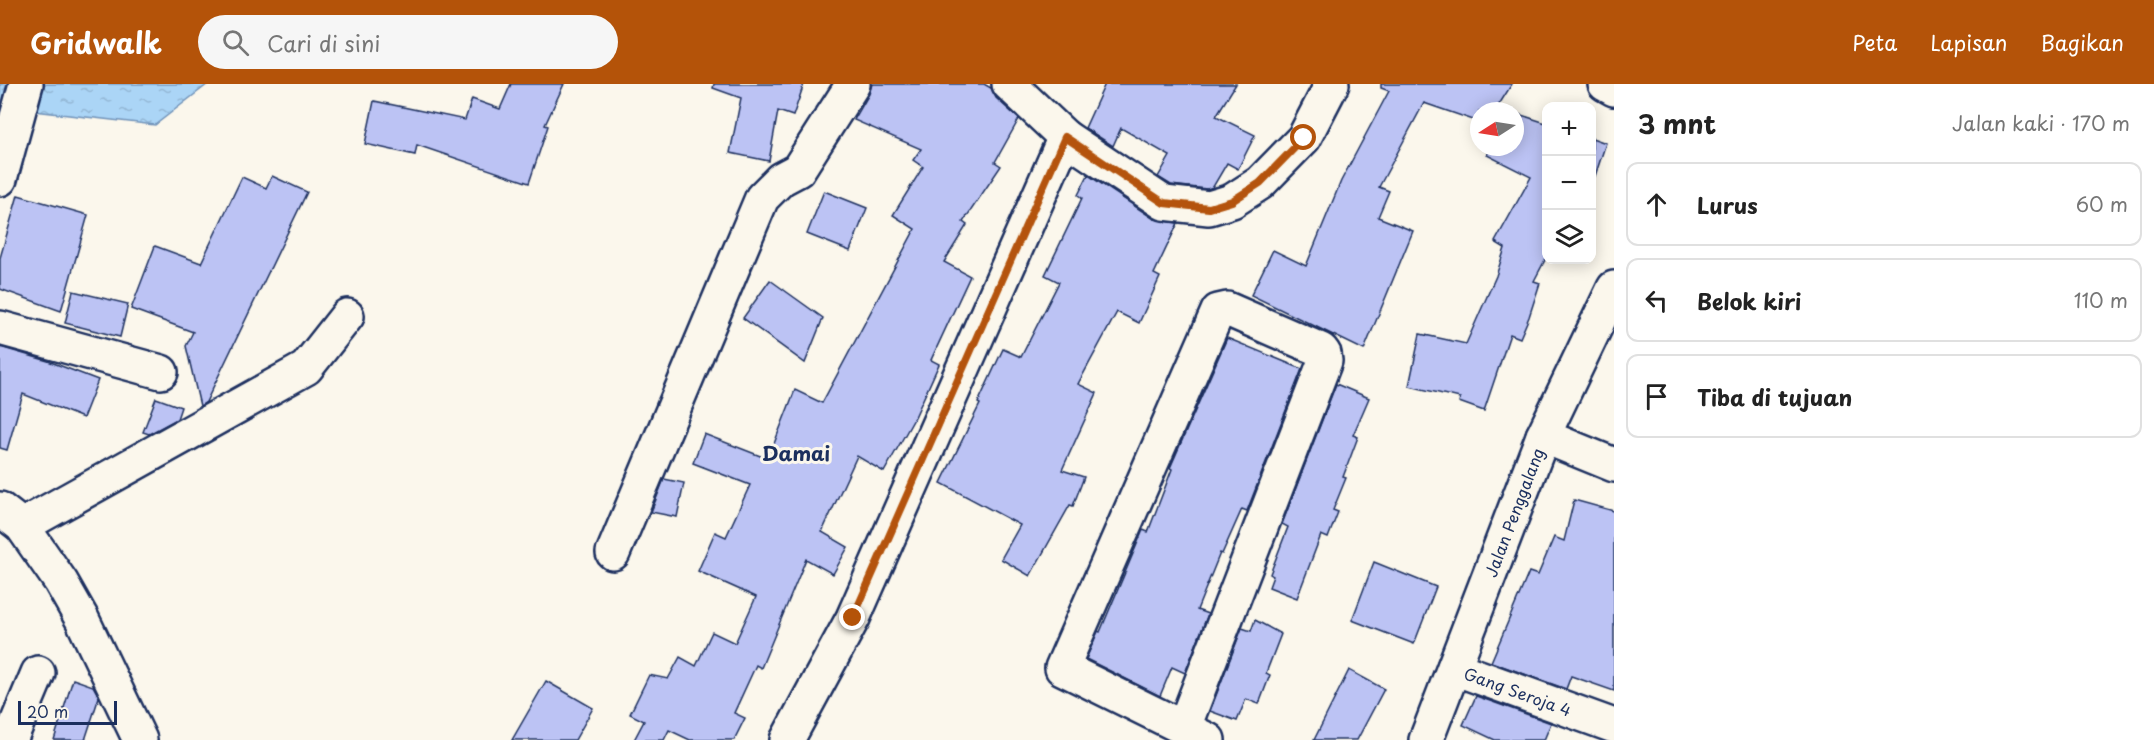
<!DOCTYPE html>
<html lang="id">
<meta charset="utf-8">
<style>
body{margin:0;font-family:"Playpen Sans",sans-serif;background:#f6f6f6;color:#222}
.controls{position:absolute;right:18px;top:18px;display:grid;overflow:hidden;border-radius:12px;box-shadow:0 3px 15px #0003}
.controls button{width:54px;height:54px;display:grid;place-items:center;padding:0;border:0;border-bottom:2px solid #e0e0e0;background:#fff;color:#222;font:30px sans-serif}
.compass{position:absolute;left:1470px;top:18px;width:54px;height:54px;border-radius:50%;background:#fff;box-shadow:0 3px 15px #0003;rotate:258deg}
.scale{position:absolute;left:18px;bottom:15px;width:99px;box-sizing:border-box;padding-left:6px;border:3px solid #1b2f5e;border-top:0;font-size:16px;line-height:21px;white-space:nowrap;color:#1b2f5e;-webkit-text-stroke:4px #fbf7ec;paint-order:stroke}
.stop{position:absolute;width:18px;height:18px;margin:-14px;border:4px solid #b45309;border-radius:50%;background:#fff}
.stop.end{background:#b45309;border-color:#fff;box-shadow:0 2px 6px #0008}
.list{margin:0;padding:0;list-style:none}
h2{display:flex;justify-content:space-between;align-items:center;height:78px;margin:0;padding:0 24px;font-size:26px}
h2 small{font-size:20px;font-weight:400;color:#767676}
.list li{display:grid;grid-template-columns:39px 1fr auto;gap:18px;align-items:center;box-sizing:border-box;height:84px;margin:0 12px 12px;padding:0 12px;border:2px solid #e0e0e0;border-radius:12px}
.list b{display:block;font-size:22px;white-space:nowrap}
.list em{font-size:20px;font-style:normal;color:#767676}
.icon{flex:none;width:33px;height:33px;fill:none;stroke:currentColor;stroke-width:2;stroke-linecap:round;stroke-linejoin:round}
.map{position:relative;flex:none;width:1614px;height:656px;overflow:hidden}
header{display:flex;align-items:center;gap:36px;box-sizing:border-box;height:84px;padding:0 30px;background:#b45309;color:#fff}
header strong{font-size:28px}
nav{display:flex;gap:33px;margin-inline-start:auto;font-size:21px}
.search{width:420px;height:54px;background:#f6f6f6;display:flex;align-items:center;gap:15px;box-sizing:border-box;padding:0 21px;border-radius:33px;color:#767676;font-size:22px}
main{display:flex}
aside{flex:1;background:#fff}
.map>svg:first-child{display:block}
.water{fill:url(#water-ripples);stroke:#7193b9;stroke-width:1.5}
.building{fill:#bcc3f4;stroke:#1b2f5e;stroke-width:1.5}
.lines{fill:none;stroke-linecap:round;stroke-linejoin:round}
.minor-casing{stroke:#1b2f5e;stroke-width:38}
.minor{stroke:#fbf7ec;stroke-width:33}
.route{stroke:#b45309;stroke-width:8}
.labels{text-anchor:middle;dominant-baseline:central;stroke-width:6;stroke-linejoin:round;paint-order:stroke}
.street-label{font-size:16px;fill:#1b2f5e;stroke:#fbf7ec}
.quarter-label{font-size:20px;font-weight:bold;fill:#1b2f5e;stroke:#fbf7ec}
</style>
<header>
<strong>Gridwalk</strong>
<div class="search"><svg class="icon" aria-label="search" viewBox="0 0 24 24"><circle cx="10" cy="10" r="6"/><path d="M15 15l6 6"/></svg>Cari di sini</div>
<nav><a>Peta</a><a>Lapisan</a><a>Bagikan</a></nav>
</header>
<main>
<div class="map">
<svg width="1614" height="656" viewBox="0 0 1614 656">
<defs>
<pattern id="water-ripples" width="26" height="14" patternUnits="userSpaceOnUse" patternTransform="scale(1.5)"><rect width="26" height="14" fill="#abd5f6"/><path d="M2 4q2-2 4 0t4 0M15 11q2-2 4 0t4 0" fill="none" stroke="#93b7d5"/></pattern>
</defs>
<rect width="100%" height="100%" fill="#fbf7ec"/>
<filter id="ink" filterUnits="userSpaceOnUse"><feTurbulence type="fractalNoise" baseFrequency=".0167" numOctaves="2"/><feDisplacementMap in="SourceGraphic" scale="12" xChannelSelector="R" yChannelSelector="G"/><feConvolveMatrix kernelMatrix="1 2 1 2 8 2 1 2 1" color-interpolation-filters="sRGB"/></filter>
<g filter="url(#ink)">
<path class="water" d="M0 0H208L155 41 0 23Z"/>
<g class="building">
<path d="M511 0H564L545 41 548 42 529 99 417 61 415 71 365 60 374 17 465 36 472 15 500 25Z"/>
<path d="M714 0H804L793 32 778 27 769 77 730 69 741 14 713 4Z"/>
<path d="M872 0H984L991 4 996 14 1019 35 995 78 1001 82 963 138 967 141 944 178 970 192 931 276 939 280 915 333 884 388 857 372 822 448 848 463 833 490 806 475 761 584 756 581 734 629 745 634 734 656H690L669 646 664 656H634L644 637 630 630 649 591 668 595 680 573 696 582 712 548 735 559 756 513 698 487 715 448 726 453 750 401 693 379 704 350 768 375 795 306 822 319 915 145 893 131 923 83 913 76 921 65 854 36 869 10Z"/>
<path d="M1105 0H1236L1216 32 1255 51 1238 85 1227 79 1213 103 1207 105 1171 101 1158 93 1170 72 1121 44 1113 62 1085 44Z"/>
<path d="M1381 0H1512L1495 27H1479V38L1424 19 1379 103 1389 107 1378 133 1413 147 1364 266 1251 211 1273 166 1306 182 1341 97 1389 7 1381 4Z"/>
<path d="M1515 29 1546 39V174L1534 197 1540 199 1529 233 1520 254 1510 250 1484 327 1459 318 1460 314 1409 302 1420 250 1466 260 1496 192 1505 164 1495 158 1531 93 1487 71 1491 63H1515Z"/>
<path d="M1592 54 1606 59 1595 92 1592 90Z"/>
<path d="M1088 91 1154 135 1178 139 1154 190 1160 193 1139 239 1117 228 1078 300 1097 309 1062 386 1084 393 1073 422 1070 421 1030 492 1001 475 1020 441 941 399 980 320 978 319 1003 265 1021 273 1059 198 1045 191 1082 114 1078 111Z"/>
<path d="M272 92 307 108 206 318 200 322 186 262 193 248 131 225 155 162 201 179 242 93 266 104Z"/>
<path d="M824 107 867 124 850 167 807 150Z"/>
<path d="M18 111 88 131 61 227 0 205V174Z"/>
<path d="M770 196 823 234 805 279 743 234Z"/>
<path d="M73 207 128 220 120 253 65 239Z"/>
<path d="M1227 254 1302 285 1247 427 1242 425 1222 470 1220 469 1197 526 1208 530 1185 589 1172 583 1160 612 1086 575 1098 547 1100 548 1143 446 1148 448 1172 385 1170 384Z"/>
<path d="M0 263 48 277 98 296 83 334 23 310 7 366 0 364Z"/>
<path d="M1336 300 1369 314 1353 351 1358 353 1343 393 1346 394 1333 426 1338 428 1328 454 1321 451 1297 514 1269 503 1273 492 1270 490 1288 443 1282 440Z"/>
<path d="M156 314 181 323 177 335 149 350 143 348Z"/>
<path d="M664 395 684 399 677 433 651 428Z"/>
<path d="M1574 416 1614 427V607L1571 592 1566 605 1491 578 1529 488 1538 491 1554 453 1564 457Z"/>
<path d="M1374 478 1436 503 1414 560 1352 536Z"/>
<path d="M1255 536 1281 550 1266 589 1270 591 1259 620 1246 615 1237 637 1210 627 1242 544 1251 547Z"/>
<path d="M1349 586 1384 605 1357 656H1314Z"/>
<path d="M73 595 93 602 99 613 85 656H54Z"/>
<path d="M546 597 593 624 575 656H512Z"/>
<path d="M1476 612 1551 639 1544 656H1495L1463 641Z"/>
</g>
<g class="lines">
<g class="minor-casing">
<g id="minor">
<path d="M1009 0 1065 53 1164 119 1209 124 1232 117 1260 99 1304 54 1332 0"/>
<path d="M1605 0 1614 5"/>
<path d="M0 95 26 0"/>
<path d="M0 244 161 288"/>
<path d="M1543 352 1614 381"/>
<path d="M0 425 22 442 61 498 82 535 140 656"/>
<path d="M22 442 306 284 347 232"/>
<path d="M613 469 762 114 781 95 798 86 853 0"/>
<path id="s1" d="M1454 584 1614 642"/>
<path d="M1184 643 1325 277 1324 270 1321 266 1227 225 1218 227 1062 584 1208 656"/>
<path d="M10 656 38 589"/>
<path d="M787 656 853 534 1065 53"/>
<path id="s2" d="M1426 656 1543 352 1614 204"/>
</g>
</g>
<use href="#minor" class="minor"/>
</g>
</g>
<g class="lines" filter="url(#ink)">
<path class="route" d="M853 534 1065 53 1164 119 1209 124 1232 117 1260 99 1304 54"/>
</g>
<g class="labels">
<g class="street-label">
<text stroke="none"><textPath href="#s2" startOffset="244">Jalan Penggalang</textPath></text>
<text stroke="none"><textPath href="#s1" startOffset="68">Gang Seroja 4</textPath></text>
</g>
<g class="quarter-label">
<text x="796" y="369">Damai</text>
</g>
</g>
</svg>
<div class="controls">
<button>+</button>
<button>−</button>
<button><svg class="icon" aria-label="layers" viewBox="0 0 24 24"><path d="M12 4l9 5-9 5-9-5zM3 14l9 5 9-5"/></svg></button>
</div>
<svg class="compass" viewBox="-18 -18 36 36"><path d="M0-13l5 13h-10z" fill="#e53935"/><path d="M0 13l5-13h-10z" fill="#767676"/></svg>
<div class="scale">20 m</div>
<div class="stop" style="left:1304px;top:54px"></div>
<div class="stop end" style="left:853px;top:534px"></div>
</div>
<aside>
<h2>3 mnt<small>Jalan kaki · 170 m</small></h2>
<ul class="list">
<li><svg class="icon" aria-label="ahead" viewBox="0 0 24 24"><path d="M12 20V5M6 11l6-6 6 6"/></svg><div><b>Lurus</b></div><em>60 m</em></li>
<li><svg class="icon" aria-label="left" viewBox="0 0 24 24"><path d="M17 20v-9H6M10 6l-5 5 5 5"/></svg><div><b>Belok kiri</b></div><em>110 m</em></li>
<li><svg class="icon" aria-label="arrive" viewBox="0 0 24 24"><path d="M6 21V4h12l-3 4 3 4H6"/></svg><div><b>Tiba di tujuan</b></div></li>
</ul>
</aside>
</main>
